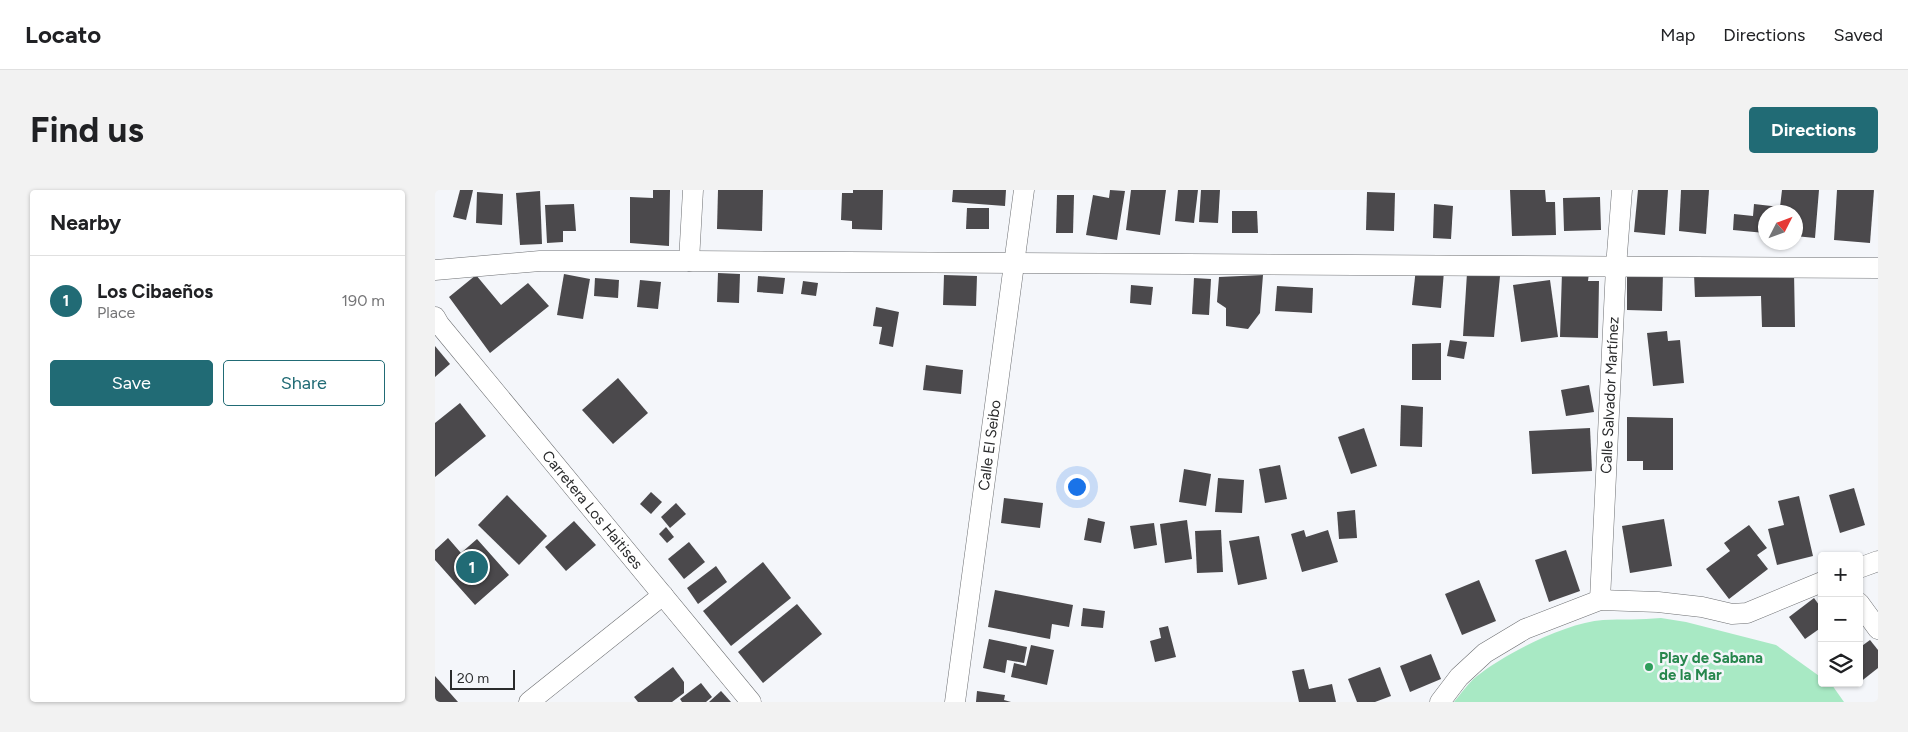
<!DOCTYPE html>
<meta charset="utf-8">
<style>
body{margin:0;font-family:Figtree,sans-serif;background:#f2f2f2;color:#202124}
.controls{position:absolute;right:15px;bottom:15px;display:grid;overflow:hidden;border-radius:5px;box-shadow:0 1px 4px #0004}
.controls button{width:45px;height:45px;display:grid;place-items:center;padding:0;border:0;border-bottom:1px solid #e0e0e0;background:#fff;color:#202124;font:25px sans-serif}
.compass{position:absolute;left:1323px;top:15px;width:45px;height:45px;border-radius:50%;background:#fff;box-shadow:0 1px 4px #0004;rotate:48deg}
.scale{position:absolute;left:15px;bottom:12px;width:65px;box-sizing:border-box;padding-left:5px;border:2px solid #2a2b2c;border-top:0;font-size:14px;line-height:18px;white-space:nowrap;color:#2a2b2c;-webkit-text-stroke:4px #f4f6fa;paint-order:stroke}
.you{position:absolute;left:641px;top:296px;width:18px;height:18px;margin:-12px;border:4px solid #fff;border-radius:50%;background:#1a73e8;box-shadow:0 0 0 8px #1a73e833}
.badge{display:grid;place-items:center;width:32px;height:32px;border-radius:50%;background:#216b75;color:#fff;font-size:16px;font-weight:700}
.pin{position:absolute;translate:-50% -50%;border:2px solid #fff;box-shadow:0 1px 5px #0006}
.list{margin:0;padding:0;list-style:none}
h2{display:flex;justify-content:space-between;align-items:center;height:65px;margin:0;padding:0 20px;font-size:21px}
h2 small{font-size:16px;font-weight:400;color:#757577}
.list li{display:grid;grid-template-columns:32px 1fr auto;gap:15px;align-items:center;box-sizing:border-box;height:90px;padding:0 20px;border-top:1px solid #e0e0e0}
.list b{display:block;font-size:19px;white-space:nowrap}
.list p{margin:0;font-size:16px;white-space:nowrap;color:#757577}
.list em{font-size:16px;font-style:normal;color:#757577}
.actions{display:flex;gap:10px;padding:15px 20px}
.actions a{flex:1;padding:11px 0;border:1px solid #216b75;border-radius:5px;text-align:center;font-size:18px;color:#216b75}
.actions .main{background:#216b75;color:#fff}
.icon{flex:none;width:28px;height:28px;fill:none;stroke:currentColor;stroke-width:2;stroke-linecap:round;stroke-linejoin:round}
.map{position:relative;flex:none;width:1443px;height:512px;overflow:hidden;border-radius:5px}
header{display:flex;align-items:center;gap:30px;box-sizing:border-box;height:70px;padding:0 25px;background:#fff;border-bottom:1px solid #e0e0e0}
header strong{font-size:24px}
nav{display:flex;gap:28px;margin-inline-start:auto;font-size:18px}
.intro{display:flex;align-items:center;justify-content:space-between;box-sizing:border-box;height:120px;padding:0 30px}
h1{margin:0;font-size:35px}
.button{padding:12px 22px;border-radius:5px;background:#216b75;color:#fff;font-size:18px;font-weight:700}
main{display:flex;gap:30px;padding:0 30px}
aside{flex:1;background:#fff;border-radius:5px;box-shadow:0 1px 4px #0004}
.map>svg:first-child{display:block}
.green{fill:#a8e9c4}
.building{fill:#4b494c}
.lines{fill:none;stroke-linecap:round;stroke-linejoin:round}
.minor-casing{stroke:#6d6f72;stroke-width:21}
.minor{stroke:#fff;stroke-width:20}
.leisure-dot{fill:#2e9e5b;stroke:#f4f6fa;stroke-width:2}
.labels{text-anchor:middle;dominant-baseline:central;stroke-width:5;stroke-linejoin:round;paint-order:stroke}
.street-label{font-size:15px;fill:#2a2b2c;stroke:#f4f6fa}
.leisure-label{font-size:15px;font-weight:bold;fill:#27864d;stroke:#f4f6fa;text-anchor:start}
</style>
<header>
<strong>Locato</strong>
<nav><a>Map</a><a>Directions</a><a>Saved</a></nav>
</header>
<div class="intro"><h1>Find us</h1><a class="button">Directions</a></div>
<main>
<aside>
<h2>Nearby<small></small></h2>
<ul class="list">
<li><span class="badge">1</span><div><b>Los Cibaeños</b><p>Place</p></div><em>190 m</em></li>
</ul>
<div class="actions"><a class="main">Save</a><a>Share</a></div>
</aside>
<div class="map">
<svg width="1443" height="512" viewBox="0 0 1443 512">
<rect width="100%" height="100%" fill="#f4f6fa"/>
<path class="green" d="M1226 428 1251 432 1341 455 1387 488V493L1397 495 1409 512H1019C1026 504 1033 493 1042 486 1071 463 1130 433 1168 430 1187 429 1206 430 1226 428Z"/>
<g class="building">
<path d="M25 0H38L31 30 18 27Z"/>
<path d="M218 0H235L234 56 195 53V7L218 8Z"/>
<path d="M283 0H328L327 41 282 39Z"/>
<path d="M418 0H448L447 40 417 39V31L406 30 407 3H418Z"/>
<path d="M518 0H571L570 16 517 12Z"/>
<path d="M675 0 690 1 682 50 651 45 658 5 674 8Z"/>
<path d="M696 0H731L725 45 691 40Z"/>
<path d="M743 0H763L759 33 740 31Z"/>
<path d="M766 0H785L783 33 764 32Z"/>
<path d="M1075 0H1110L1111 12H1120L1121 45 1077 46Z"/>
<path d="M1203 0H1233L1230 45 1199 42Z"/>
<path d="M1246 0H1274L1271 44 1244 41Z"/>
<path d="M1347 0H1384L1380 48 1360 46V22H1330V43L1298 40 1299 24 1318 26 1319 14 1345 17Z"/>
<path d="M1402 0H1439L1435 53 1399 50Z"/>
<path d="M105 1 107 54 85 55 81 3Z"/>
<path d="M42 2 68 4 67 35 41 33Z"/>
<path d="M932 2 960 3 959 41 931 40Z"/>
<path d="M622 5H639L638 43H621Z"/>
<path d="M1165 7 1166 40 1129 41 1128 8Z"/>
<path d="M139 14 141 41H128V52L112 53 110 15Z"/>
<path d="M999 14 1018 16 1016 49 998 48Z"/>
<path d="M532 18H554V39H531Z"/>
<path d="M797 21H822L823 43H797Z"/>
<path d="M981 78 1009 81 1006 118 977 115Z"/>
<path d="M1127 82 1154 83 1153 91H1164L1163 148 1125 147Z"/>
<path d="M1192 82 1228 83 1227 121 1192 120Z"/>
<path d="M1359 82 1360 137H1327L1326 106 1260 107 1259 84Z"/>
<path d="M283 83 305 84 304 113 282 112Z"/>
<path d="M1032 83 1065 86 1059 147 1028 146Z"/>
<path d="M129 84 155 89 148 129 122 125Z"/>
<path d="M41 85 66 115 93 93 114 116 55 163 14 107Z"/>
<path d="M509 85 542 86 541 116 508 115Z"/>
<path d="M828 85 825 123 813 139 791 136V118L782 112 784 87Z"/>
<path d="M323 86 350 88 348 104 322 102Z"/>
<path d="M160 88 184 90 183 108 159 106Z"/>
<path d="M759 88 776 89 774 125 757 124Z"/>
<path d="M205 90 226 92 223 119 202 117Z"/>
<path d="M1115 90 1123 147 1086 152 1078 95Z"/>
<path d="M368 91 383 93 381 106 366 104Z"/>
<path d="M696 95 718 97 716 115 695 113Z"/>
<path d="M842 96 878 98 877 123 840 121Z"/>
<path d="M441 117 464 122 458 157 444 154 447 137 438 136Z"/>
<path d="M1232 141 1233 151 1245 150 1249 193 1218 196 1212 143Z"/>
<path d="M1015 150 1032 152 1029 169 1012 166Z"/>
<path d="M1006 153V190H977V154Z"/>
<path d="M0 156 15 174 0 187Z"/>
<path d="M491 175 528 180 526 204 488 200Z"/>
<path d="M183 188 213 223 178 254 147 220Z"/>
<path d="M1154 195 1159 222 1131 226 1126 200Z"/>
<path d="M25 213 51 246 0 287V233Z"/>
<path d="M966 215 988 217 987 257 965 256Z"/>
<path d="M1192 227 1238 228V280H1208V271H1192Z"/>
<path d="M929 238 942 276 916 284 903 247Z"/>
<path d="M1155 238 1157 281 1097 284 1094 241Z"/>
<path d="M845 275 852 309 830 313 824 279Z"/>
<path d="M749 279 776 284 771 316 744 312Z"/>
<path d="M783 288 809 290 807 323 780 322Z"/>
<path d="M1419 298 1430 335 1405 343 1394 305Z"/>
<path d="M216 302 227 312 216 324 205 314Z"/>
<path d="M72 305 112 346 84 375 43 335Z"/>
<path d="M1364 306 1378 366 1342 375 1333 339 1349 335 1343 311Z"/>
<path d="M569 308 608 313 605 338 566 333Z"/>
<path d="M241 313 251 324 235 338 226 327Z"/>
<path d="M920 320 922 348 904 349 902 322Z"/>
<path d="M653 328 670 332 666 353 649 350Z"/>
<path d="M1229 329 1237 376 1195 383 1187 336Z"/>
<path d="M752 330 757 369 730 373 725 334Z"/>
<path d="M139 331 161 355 131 381 110 357Z"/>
<path d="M719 333 722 355 699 359 695 336Z"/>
<path d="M1314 335 1332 358 1322 365 1333 379 1294 409 1271 379 1295 361 1289 353Z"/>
<path d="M231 337 239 347 232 353 224 344Z"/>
<path d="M786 340 788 382 762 383 760 341Z"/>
<path d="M869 340 871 347 893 340 903 372 867 382 856 344Z"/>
<path d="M824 346 832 389 803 395 794 351Z"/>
<path d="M13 348 26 363 42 349 74 385 40 415 0 370V360Z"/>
<path d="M254 352 270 372 249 389 233 369Z"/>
<path d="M1131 360 1145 401 1114 412 1100 370Z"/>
<path d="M328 372 356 408 296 456 268 421Z"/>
<path d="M281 376 292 392 263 414 252 398Z"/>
<path d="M1044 390 1061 431 1027 445 1010 404Z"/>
<path d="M560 400 638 415 634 437 617 434 615 449 553 437Z"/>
<path d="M1379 408 1387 419V437L1370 449 1354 427Z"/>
<path d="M362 414 387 444 328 493 303 462Z"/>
<path d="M648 418 670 421 668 438 646 436Z"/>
<path d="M733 436 741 467 720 472 715 451 726 448 724 438Z"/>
<path d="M554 449 592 457 589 473 572 470 570 483 548 478Z"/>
<path d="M1435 450 1443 460V478L1424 493V458Z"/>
<path d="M596 455 619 460 612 495 576 487 579 473 591 476Z"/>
<path d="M996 464 1006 489 975 502 965 476Z"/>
<path d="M238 477 249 492V503L237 512H203L199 507Z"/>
<path d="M945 477 956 506 940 512H922L913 489Z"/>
<path d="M869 479 874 499 897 494 901 512H864L857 481Z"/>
<path d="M0 486 23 512H0Z"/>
<path d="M266 493 277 507 271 512H247L245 509Z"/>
<path d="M286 501 296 512H274Z"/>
<path d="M542 501 570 505 569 510 576 512H541Z"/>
</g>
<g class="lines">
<g class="minor-casing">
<g id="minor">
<path d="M254 71 258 0"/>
<path d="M0 80 105 71H254L1443 78"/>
<path id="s1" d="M0 127 4 134 316 512"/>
<path d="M1424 378 1443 371"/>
<path id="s2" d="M1165 410 1181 77 1187 0"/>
<path d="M1424 413 1443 439"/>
<path d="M94 512 228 405"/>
<path id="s3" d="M520 512 589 0"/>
<path d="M1005 512 1024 487 1050 463 1090 439 1165 410 1223 412 1267 417 1297 424 1312 423 1387 392"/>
</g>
</g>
<use href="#minor" class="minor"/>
</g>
<circle class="leisure-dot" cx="1214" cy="477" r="5"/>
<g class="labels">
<g class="street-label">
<text stroke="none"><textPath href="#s2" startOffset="205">Calle Salvador Martínez</textPath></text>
<text stroke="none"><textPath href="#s3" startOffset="259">Calle El Seibo</textPath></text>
<text stroke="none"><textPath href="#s1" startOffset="249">Carretera Los Haitises</textPath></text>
</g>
<g class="leisure-label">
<text x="1224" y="468">Play de Sabana<tspan x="1224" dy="17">de la Mar</tspan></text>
</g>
</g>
</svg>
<div class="controls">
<button>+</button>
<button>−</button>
<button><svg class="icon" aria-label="layers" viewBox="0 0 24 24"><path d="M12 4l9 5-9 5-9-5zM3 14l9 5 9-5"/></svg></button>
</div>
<svg class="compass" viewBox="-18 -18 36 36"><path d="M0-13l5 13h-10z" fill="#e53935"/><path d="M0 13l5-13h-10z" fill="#757577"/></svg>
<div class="scale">20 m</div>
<div class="you"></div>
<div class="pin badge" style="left:37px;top:377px">1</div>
</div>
</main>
